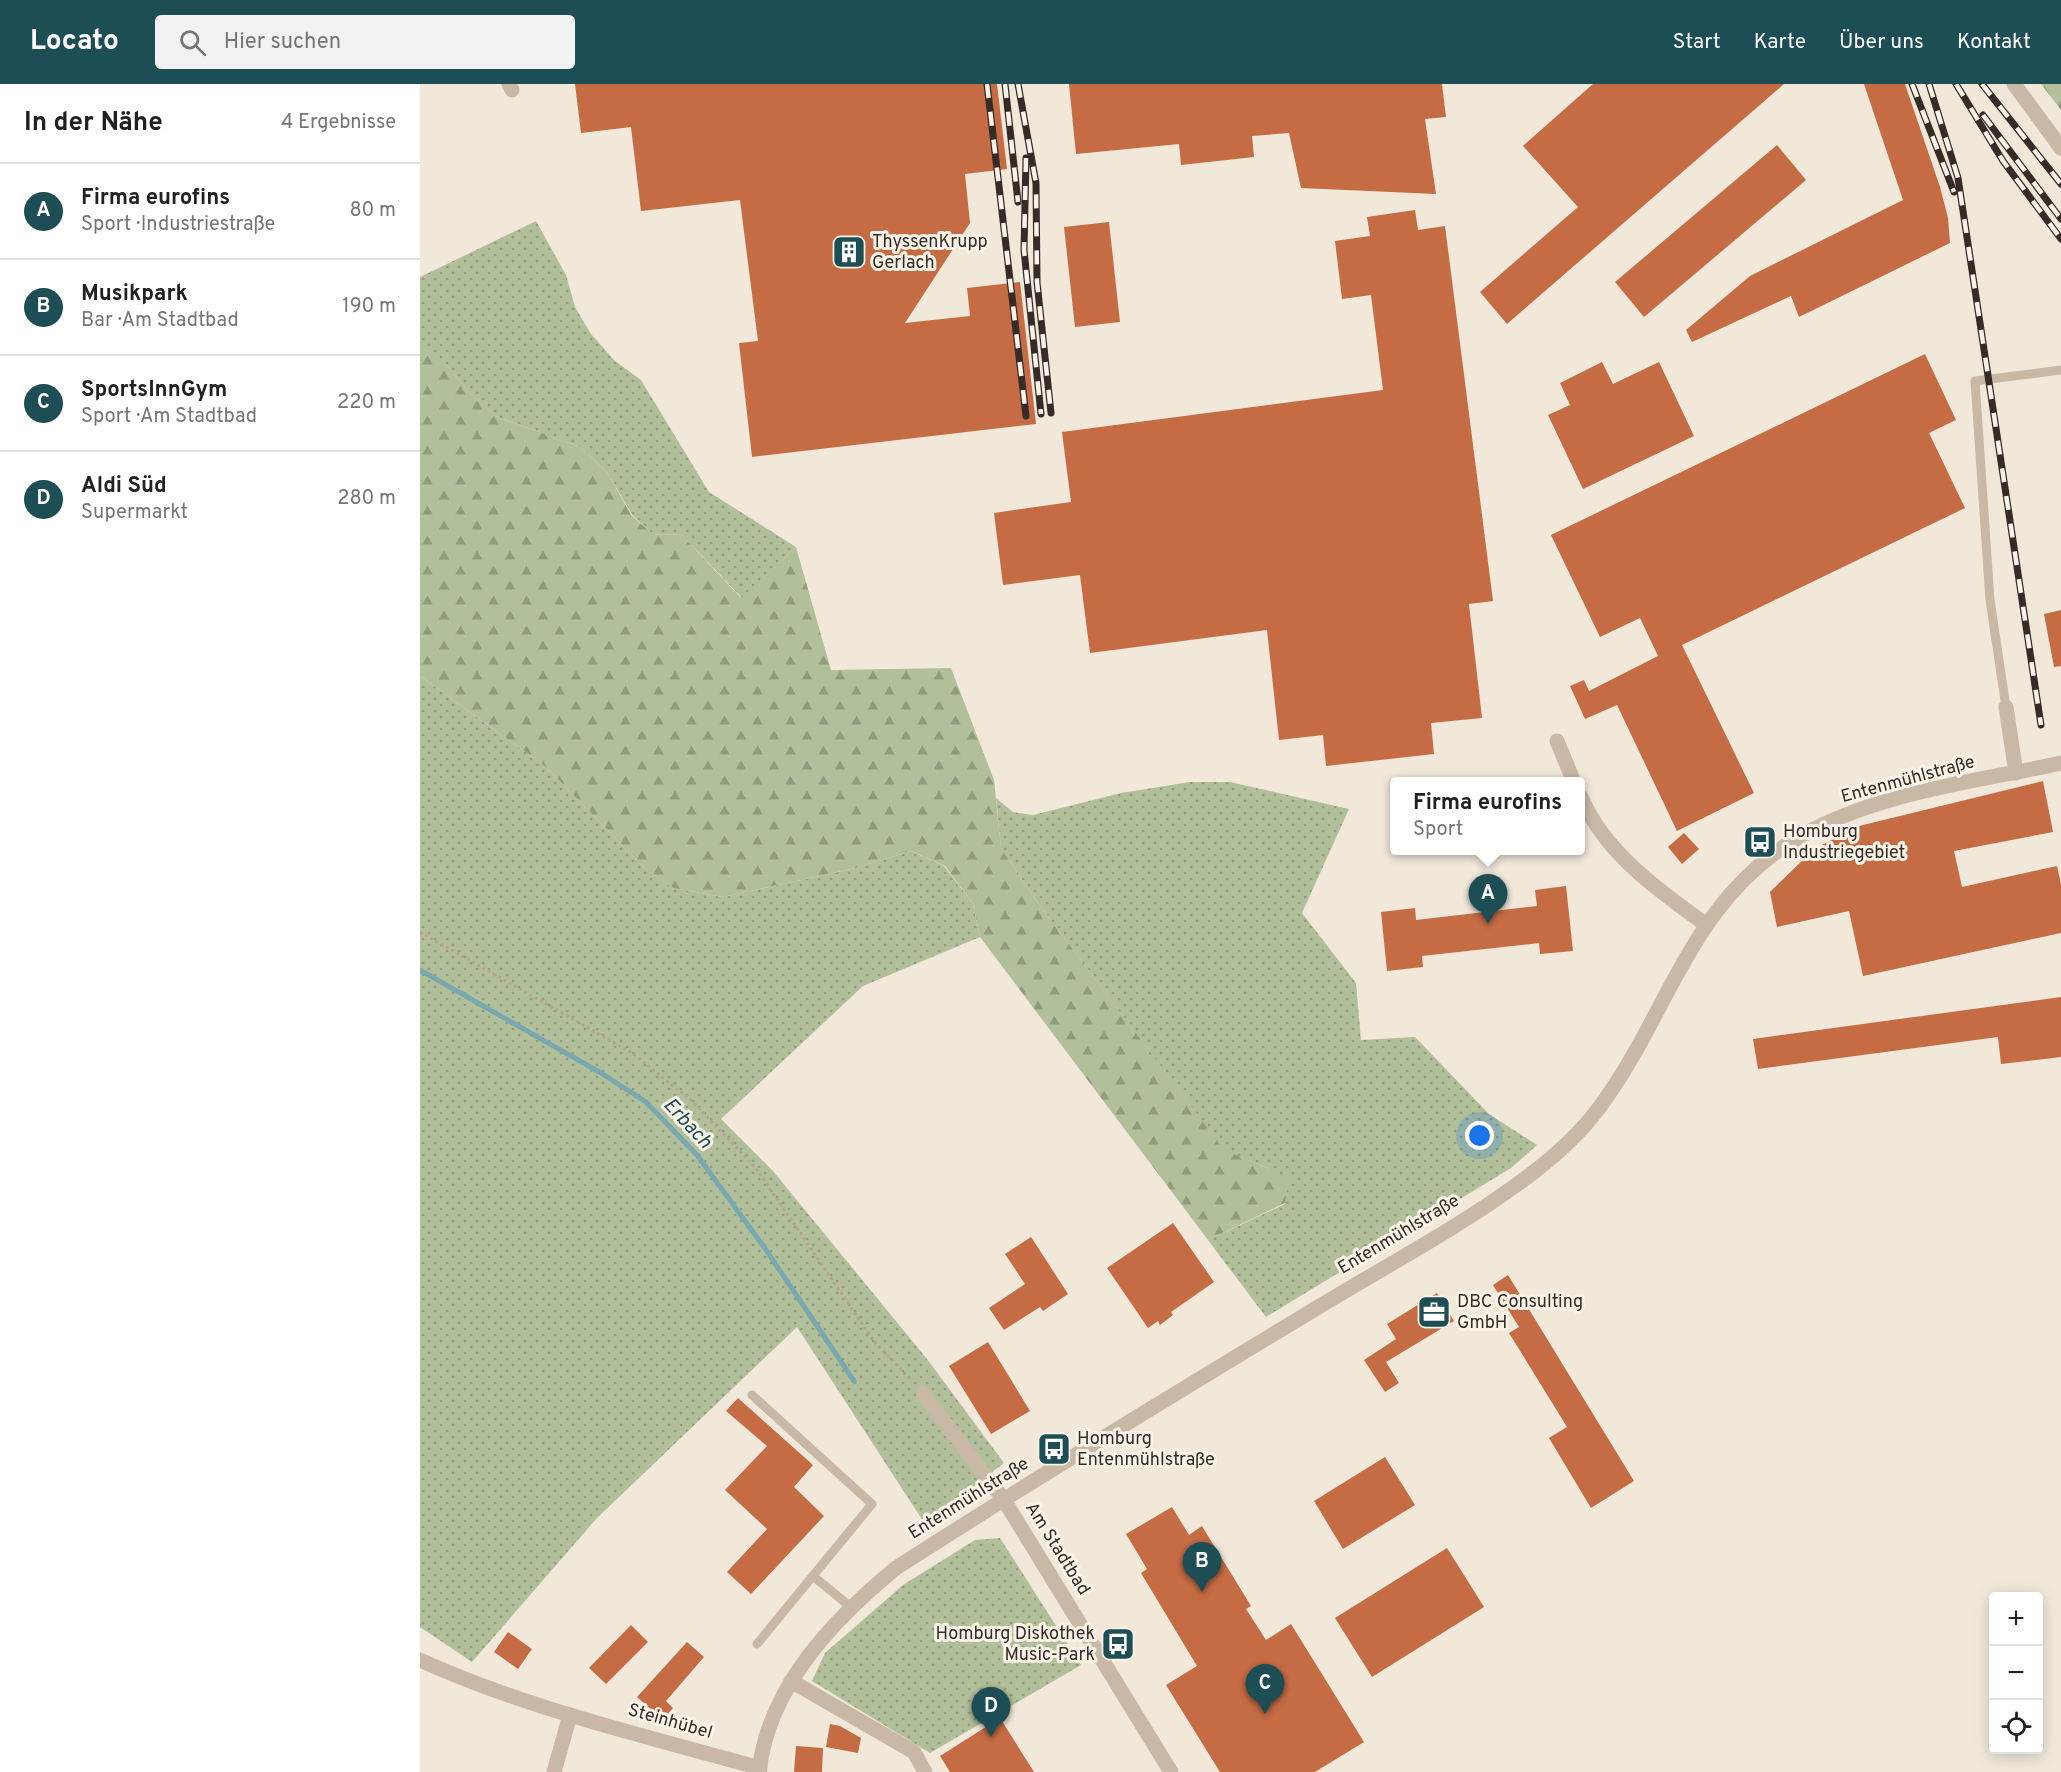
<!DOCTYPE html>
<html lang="de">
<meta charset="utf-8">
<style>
body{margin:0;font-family:Overpass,sans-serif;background:#f2f2f2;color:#202124}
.controls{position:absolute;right:18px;bottom:18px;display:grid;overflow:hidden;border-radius:6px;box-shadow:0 3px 15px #0003}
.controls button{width:54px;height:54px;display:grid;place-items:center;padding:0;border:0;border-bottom:2px solid #e0e0e0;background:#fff;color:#202124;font:30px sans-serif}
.you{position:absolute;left:1060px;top:1052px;width:21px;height:21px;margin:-15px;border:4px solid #fff;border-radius:50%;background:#1a73e8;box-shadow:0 0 0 9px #1a73e833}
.badge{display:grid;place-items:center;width:39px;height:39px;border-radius:50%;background:#1d4e56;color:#fff;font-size:20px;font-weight:700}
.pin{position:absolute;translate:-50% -50px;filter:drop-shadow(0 2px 3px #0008)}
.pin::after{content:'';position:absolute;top:32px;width:21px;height:18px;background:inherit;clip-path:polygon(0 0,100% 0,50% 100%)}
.popup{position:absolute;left:970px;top:693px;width:195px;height:78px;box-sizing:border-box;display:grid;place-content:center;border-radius:6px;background:#fff;filter:drop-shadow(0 2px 4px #0005);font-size:20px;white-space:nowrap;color:#757577}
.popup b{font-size:22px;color:#202124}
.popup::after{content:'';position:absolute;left:50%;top:100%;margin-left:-12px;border:12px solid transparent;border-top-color:#fff}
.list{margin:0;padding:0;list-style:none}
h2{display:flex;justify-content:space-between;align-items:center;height:78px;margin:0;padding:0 24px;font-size:26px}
h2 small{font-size:20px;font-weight:400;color:#757577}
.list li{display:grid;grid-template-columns:39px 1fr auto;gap:18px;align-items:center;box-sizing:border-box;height:96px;padding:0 24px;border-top:2px solid #e0e0e0}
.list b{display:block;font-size:22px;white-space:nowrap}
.list p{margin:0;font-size:20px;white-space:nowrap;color:#757577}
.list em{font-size:20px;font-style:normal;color:#757577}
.icon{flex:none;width:33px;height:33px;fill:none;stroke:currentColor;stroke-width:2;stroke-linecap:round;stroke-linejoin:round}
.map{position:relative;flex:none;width:1641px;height:1688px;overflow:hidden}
header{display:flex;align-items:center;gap:36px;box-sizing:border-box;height:84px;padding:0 30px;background:#1d4e56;color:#fff}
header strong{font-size:28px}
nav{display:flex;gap:33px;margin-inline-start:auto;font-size:21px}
.search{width:420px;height:54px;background:#f2f2f2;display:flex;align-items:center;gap:15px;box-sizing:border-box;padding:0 21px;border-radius:6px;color:#757577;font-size:22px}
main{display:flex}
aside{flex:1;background:#fff}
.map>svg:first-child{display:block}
.grass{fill:url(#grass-dots)}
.forest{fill:url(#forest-firs)}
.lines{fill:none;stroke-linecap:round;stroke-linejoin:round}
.stream{stroke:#79a8ae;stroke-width:5}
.building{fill:#c56c44}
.path{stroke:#b5a390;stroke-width:3;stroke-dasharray:3 3;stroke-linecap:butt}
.service{stroke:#c9b8a6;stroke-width:9}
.minor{stroke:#c9b8a6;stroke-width:15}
.tertiary{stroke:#c9b8a6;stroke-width:15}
.rail-casing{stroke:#352c27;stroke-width:7}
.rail{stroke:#f9f2e6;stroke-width:4.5;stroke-dasharray:14;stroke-linecap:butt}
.labels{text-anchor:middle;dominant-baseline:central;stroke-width:6;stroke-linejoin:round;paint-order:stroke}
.poi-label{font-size:18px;fill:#352c27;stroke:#f9f2e6;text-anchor:start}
.street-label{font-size:18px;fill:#352c27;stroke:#f9f2e6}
.water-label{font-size:20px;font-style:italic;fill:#1d4e56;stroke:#f9f2e6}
</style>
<header>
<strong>Locato</strong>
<div class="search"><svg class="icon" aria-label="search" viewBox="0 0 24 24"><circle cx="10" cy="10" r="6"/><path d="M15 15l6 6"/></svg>Hier suchen</div>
<nav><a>Start</a><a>Karte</a><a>Über uns</a><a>Kontakt</a></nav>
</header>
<main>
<aside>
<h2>In der Nähe<small>4 Ergebnisse</small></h2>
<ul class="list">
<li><span class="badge">A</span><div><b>Firma eurofins</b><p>Sport · Industriestraße</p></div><em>80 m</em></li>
<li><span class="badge">B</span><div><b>Musikpark</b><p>Bar · Am Stadtbad</p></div><em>190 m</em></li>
<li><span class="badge">C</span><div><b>SportsInnGym</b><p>Sport · Am Stadtbad</p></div><em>220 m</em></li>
<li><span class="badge">D</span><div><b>Aldi Süd</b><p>Supermarkt</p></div><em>280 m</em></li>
</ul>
</aside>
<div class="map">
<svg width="1641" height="1688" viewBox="0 0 1641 1688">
<defs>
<pattern id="grass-dots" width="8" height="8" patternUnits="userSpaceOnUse" patternTransform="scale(1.5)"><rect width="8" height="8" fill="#b1c09a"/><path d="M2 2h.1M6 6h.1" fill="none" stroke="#919c7e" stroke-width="1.8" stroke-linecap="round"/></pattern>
<pattern id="forest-firs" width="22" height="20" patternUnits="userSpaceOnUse" patternTransform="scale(1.5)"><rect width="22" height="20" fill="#b1c09a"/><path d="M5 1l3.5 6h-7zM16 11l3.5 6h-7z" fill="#919c7e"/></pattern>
</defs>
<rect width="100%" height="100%" fill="#f1e8da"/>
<g class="grass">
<path d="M116 137 146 191 155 223 171 250 195 277 221 296 289 408 376 463 322 514 262 451 233 450 213 432 187 388 160 363 75 332 47 306 23 277 6 264 0 265V193Z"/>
<path d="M0 592 126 683 225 784 253 804 303 813 436 784 491 767 524 782 553 820 560 853 443 902 301 1035 353 1087 507 1275 584 1379 505 1440 377 1243 177 1434 52 1578 0 1543Z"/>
<path d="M770 698H810L929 725 882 829 936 899 941 956 995 953 1069 1030 1117 1061 1091 1084 846 1233 788 1156 865 1120 848 1084 804 1067 615 815 581 764 576 714 593 728 613 731 701 709Z"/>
<path d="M580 1454 661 1581 510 1669 392 1597 405 1569 483 1501 555 1456Z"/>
</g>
<g class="forest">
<path d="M1621 0H1641V26Z"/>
<path d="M6 263 23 277 47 306 75 332 160 363 187 388 212 432 233 450 262 451 321 514 376 463 411 586 531 584 574 696 581 764 615 815 804 1066 869 1093 865 1119 788 1156 560 853 553 820 525 782 491 767 436 784 303 813 253 804 225 784 126 683 0 592V265Z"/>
</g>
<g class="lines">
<path class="stream" d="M0 886 181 989 226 1018 277 1071 344 1163 434 1297"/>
</g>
<g class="building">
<path d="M155 0H577L587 85 545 90 550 139 485 239 550 232 547 204 600 198 616 340 332 373 319 259 338 257 320 116 221 127 211 43 161 49Z"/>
<path d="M649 0H1022L1026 33 1005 35 1016 110 881 104 869 49 832 52 834 73 761 81 759 60 656 70Z"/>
<path d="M1173 0H1364L1087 240 1060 208 1158 123 1103 62Z"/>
<path d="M1444 0H1485L1520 103 1528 134 1530 159 1379 233 1371 212 1272 258 1266 246 1330 192 1483 116Z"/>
<path d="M1357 61 1386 96 1224 233 1195 198Z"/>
<path d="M995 126 998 146 1025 142 1073 517 1049 520 1062 634 1011 639 1014 670 906 682 903 651 859 656 847 546 670 569 660 491 583 501 574 429 651 418 642 348 963 306 951 211 922 215 915 157 950 152 947 133Z"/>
<path d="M689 138 700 238 655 243 644 143Z"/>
<path d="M1505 270 1536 336 1509 349 1545 424 1262 561 1334 709 1257 747 1197 621 1165 635 1150 602 1164 596 1169 607 1238 572 1220 534 1180 553 1131 451Z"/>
<path d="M1182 278 1193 300 1239 278 1274 352 1163 405 1128 331 1150 321 1140 299Z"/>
<path d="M1641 526V582L1634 583 1624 530Z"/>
<path d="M1623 697 1633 748 1534 767 1542 803 1637 782 1641 800V849L1443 892 1429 827 1357 843 1350 808 1394 765 1439 742Z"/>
<path d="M1264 749 1279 765 1262 780 1248 763Z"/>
<path d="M1146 802 1153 867 1120 870 1119 859 1002 872 1003 883 967 887 961 828 995 824 996 836 1117 822 1115 806Z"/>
<path d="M1641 913V973L1581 980 1578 953 1338 985 1333 955Z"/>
<path d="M753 1139 794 1198 751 1228 753 1231 740 1241 738 1237 728 1244 687 1184Z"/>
<path d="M611 1153 648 1210 623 1227 620 1223 584 1246 569 1224 605 1200 585 1170Z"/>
<path d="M1088 1191 1214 1397 1171 1424 1129 1354 1147 1343 1089 1249 1099 1243 1073 1201Z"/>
<path d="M1017 1209 1034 1237 966 1278 979 1299 965 1308 944 1276 976 1255 967 1240Z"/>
<path d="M568 1258 610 1327 571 1350 529 1282Z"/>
<path d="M318 1314 393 1381 374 1403 404 1432 331 1510 307 1488 347 1445 305 1406 347 1362 306 1327Z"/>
<path d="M965 1373 995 1421 923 1465 894 1417Z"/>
<path d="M752 1423 769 1451 782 1442 831 1522 826 1525 846 1556 871 1540 944 1658 895 1688H800L746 1601 777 1582 721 1489 727 1485 706 1450Z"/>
<path d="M1027 1464 1064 1523 952 1593 915 1534Z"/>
<path d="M211 1541 228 1558 186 1600 169 1584Z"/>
<path d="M88 1548 112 1565 98 1585 74 1568Z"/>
<path d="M267 1558 284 1573 246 1617 253 1624 243 1636 217 1613Z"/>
<path d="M580 1634 614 1688H530L520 1672Z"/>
<path d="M410 1640 420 1642 441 1654 438 1669 406 1663Z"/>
<path d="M376 1662 403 1664 402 1688H374Z"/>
</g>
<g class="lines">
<path class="path" d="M0 848 212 969 271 1016 335 1083 454 1257 492 1297"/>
<g class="service">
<path d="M1586 623 1570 516 1555 297 1641 286"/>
<path d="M332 1311 452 1420 337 1560"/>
<path d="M393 1492 432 1524"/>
</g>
<g class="minor">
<path d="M89 0 92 6"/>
<path d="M1586 623 1596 689"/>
<path d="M1137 657 1154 698"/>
<path d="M1161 713C1185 769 1238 806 1285 840"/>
<path d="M503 1310 584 1416 751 1688"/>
<path d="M0 1576C108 1625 226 1652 340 1684"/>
<path d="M371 1597 494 1668 505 1688"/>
<path d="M134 1688 150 1631"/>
<path d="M339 1688C348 1603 414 1535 476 1484 616 1394 758 1308 900 1222 966 1182 1036 1145 1099 1099 1127 1079 1158 1052 1179 1024 1250 929 1270 815 1381 752 1459 708 1555 698 1641 679"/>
</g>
<path class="tertiary" d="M1594 0 1641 64"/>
<g class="rail-casing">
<g id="rail">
<path d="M567 0 606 332"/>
<path d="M585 0 598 118"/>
<path d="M598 0 616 99 617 198 631 329"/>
<path d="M1492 0 1534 108"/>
<path d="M1509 0 1538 94 1621 641"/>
<path d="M1536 0 1583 77 1641 155"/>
<path d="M1562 0 1641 100"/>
<path d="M1563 31 1641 135"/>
<path d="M606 74 604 166 621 330"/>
</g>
</g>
<use href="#rail" class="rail"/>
</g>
<defs>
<g id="building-square" transform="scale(1.725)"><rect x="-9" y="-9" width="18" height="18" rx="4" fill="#1d4e56" stroke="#f9f2e6"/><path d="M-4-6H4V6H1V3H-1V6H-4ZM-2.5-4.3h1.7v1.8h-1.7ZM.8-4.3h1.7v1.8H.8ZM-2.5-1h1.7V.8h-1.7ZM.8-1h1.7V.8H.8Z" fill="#fff"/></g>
<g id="bus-square" transform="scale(1.725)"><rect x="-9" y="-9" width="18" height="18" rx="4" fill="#1d4e56" stroke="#f9f2e6"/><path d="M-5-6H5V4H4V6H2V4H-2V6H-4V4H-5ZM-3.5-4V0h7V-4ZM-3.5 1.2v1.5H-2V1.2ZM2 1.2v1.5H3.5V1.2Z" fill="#fff"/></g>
<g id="office-square" transform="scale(1.725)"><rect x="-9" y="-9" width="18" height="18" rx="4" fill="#1d4e56" stroke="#f9f2e6"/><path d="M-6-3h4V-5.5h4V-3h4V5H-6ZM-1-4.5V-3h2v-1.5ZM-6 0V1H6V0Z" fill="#fff"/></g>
</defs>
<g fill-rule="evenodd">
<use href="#building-square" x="429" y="168"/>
<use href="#bus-square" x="1340" y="758"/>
<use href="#office-square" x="1014" y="1228"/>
<use href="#bus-square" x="634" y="1365"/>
<use href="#bus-square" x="698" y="1560"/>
</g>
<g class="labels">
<g class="poi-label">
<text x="452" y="158">ThyssenKrupp<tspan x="452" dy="21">Gerlach</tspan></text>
<text x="1363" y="748">Homburg<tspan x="1363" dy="21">Industriegebiet</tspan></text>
<text x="1037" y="1218">DBC Consulting<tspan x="1037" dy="21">GmbH</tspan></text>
<text x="657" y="1355">Homburg<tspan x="657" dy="21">Entenmühlstraße</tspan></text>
<text x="675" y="1550" text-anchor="end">Homburg Diskothek<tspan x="675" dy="21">Music-Park</tspan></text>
</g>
<g class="street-label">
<text transform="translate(1488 696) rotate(-15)">Entenmühlstraße</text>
<text transform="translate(979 1151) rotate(-31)">Entenmühlstraße</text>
<text transform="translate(549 1415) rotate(-32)">Entenmühlstraße</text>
<text transform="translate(637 1465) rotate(58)">Am Stadtbad</text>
<text transform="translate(250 1638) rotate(16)">Steinhübel</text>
</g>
<g class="water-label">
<text transform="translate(267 1040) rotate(47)">Erbach</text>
</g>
</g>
</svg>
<div class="controls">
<button>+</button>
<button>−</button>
<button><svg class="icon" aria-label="locate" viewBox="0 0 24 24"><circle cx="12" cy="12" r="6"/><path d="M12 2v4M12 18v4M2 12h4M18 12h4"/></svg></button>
</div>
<div class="you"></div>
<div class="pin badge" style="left:1068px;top:840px">A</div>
<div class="popup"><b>Firma eurofins</b>Sport</div>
<div class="pin badge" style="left:782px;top:1508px">B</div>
<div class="pin badge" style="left:845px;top:1630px">C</div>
<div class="pin badge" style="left:571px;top:1653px">D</div>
</div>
</main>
